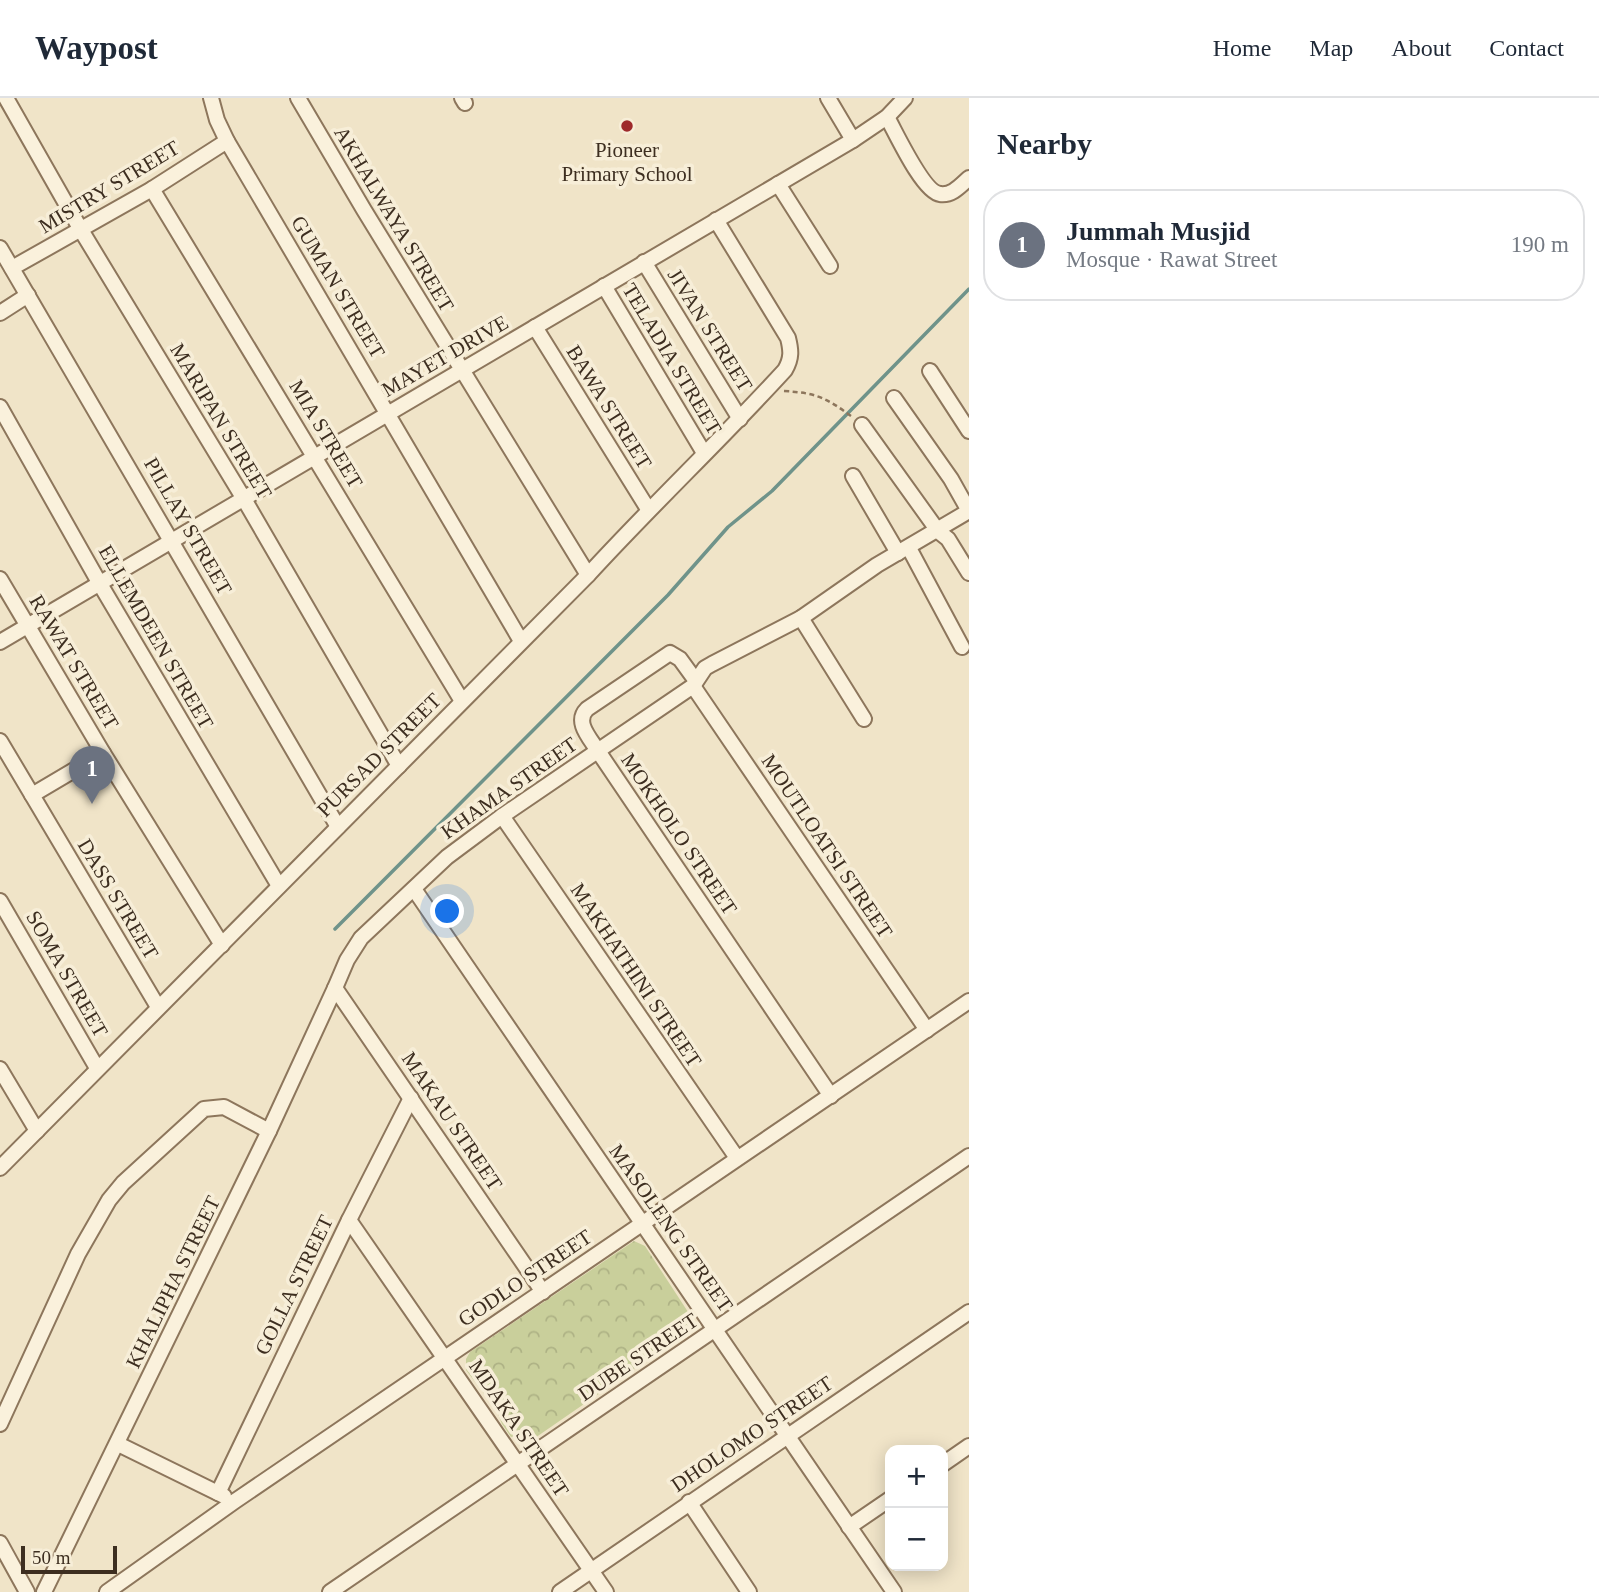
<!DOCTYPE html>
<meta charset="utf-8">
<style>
body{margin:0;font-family:Georgia,serif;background:#f6f6f7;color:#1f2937}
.controls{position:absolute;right:21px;bottom:21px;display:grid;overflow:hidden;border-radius:14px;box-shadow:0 4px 18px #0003}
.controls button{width:63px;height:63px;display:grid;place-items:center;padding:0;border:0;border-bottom:2px solid #e0e1e3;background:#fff;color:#1f2937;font:35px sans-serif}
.scale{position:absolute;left:21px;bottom:18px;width:96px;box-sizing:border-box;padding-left:7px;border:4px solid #3d2e20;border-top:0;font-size:19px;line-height:24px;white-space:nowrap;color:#3d2e20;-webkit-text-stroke:5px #f7eed8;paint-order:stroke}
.you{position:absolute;left:448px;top:814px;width:24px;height:24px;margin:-18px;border:5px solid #fff;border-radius:50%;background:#1a73e8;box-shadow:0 0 0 10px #1a73e833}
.badge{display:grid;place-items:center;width:46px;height:46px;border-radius:50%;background:#9e2a2b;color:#fff;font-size:23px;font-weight:700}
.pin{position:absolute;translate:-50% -58px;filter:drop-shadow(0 2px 4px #0008)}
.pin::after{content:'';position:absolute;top:37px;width:24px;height:21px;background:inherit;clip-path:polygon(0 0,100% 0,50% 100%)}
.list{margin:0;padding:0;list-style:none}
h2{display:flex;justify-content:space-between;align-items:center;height:91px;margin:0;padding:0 28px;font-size:30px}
h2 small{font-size:23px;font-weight:400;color:#747a83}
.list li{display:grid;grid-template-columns:46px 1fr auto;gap:21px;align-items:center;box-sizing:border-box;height:112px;margin:0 14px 14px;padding:0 14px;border:2px solid #e0e1e3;border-radius:28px}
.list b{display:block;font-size:26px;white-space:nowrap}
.list p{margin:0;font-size:23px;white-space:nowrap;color:#747a83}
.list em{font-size:23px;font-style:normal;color:#747a83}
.map{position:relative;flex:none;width:969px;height:1494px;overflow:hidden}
header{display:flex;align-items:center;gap:42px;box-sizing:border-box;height:98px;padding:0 35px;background:#fff;border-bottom:2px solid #e0e1e3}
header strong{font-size:33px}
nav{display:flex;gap:38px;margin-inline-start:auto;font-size:24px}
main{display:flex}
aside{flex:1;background:#fff}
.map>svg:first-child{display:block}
.forest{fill:url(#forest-crowns)}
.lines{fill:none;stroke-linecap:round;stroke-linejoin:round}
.stream{stroke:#6f938a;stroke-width:3.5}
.minor-casing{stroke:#8d765c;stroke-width:18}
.path{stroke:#8d765c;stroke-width:2.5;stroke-dasharray:5 3.5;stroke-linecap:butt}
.minor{stroke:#faf1dc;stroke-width:14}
.poi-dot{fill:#9e2a2b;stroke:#f7eed8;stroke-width:2.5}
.labels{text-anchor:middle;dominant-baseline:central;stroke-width:7;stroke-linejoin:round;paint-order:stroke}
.poi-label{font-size:21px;fill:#3d2e20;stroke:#f7eed8}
.street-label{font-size:21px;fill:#3d2e20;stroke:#f7eed8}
</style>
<header>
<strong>Waypost</strong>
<nav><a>Home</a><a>Map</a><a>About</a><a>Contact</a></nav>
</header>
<main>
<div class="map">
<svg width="969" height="1494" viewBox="0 0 969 1494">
<defs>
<pattern id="forest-crowns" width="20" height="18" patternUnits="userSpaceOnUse" patternTransform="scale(1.75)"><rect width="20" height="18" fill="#c9cf9b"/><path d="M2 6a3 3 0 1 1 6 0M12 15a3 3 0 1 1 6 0" fill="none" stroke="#aeb285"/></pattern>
</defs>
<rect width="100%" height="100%" fill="#f0e4c8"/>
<path class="forest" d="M634 1143 645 1148 690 1217 689 1229 678 1241 532 1342 516 1338 511 1339 502 1326 497 1313 466 1272V1261L470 1254Z"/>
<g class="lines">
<path class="stream" d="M335 831 668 497 728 429 772 393 969 191"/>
<g class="minor-casing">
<g id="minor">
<path d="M6 0 81 132 244 401 399 668"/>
<path d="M211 0 217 22 227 43 521 543"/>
<path d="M298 0 364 112 588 477"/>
<path d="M462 0 465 5"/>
<path d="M828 0 853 42"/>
<path d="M887 19C896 35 923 94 940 96 952 98 961 87 969 80"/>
<path d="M778 86 830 168"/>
<path d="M152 91 462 603"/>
<path d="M0 150 338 729"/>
<path d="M644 164 740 321"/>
<path d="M12 170 152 91 227 43"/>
<path d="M604 188 704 355"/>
<path d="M0 215 28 197"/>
<path d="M535 229 648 411"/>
<path d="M930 273 969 333"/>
<path d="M894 300 951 381 969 413"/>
<path d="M0 309 100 486 279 788"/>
<path d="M862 327 938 433 948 441 969 475"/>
<path d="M853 378 898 455"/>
<path d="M909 450 962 549"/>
<path d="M0 481 103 655 222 847"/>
<path d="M801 520 864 621"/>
<path d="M0 544 853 42 887 19 905 0"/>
<path d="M696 583 680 561 670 555 587 611C574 624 590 640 598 653L831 998"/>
<path d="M693 588 927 932"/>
<path d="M0 643 158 909"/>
<path d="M32 697 103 655"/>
<path d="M502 718 737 1060"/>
<path d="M414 791 894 1494"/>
<path d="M0 803 97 970"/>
<path d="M0 971 37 1033"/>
<path d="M0 1070 588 477C652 407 721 342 785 272 792 260 791 252 788 240L716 122"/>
<path d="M349 1122 606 1494"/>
<path d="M543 1194 335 890 347 862 361 840 447 759 502 718 693 588 705 570 712 566 801 520 877 467 969 413"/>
<path d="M0 1326 78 1156 109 1102 123 1085 204 1011 224 1009 269 1033"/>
<path d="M118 1346 224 1398"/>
<path d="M943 1366 969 1348"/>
<path d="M218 1395 349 1122 411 1000"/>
<path d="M689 1404 749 1494"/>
<path d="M849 1429 890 1401"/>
<path d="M0 1445 27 1494"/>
<path d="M44 1494 269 1033 335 890"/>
<path d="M107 1494 235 1403 969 903"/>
<path d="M330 1494 969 1058"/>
<path d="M560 1494 969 1214"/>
</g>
</g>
<path class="path" d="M784 293C816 295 825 299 851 318"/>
<use href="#minor" class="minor"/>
</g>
<circle class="poi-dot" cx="627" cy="28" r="7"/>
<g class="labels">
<g class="poi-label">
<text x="627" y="52">Pioneer<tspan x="627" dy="24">Primary School</tspan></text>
</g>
<g class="street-label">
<text transform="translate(109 89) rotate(-31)">MISTRY STREET</text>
<text transform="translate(394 121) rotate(59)">AKHALWAYA STREET</text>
<text transform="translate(338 189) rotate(59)">GUMAN STREET</text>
<text transform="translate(710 232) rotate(58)">JIVAN STREET</text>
<text transform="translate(445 258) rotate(-30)">MAYET DRIVE</text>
<text transform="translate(672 261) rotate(59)">TELADIA STREET</text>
<text transform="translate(609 309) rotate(58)">BAWA STREET</text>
<text transform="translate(221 323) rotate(59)">MARIPAN STREET</text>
<text transform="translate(326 336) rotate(59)">MIA STREET</text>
<text transform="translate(188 428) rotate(60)">PILLAY STREET</text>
<text transform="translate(156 539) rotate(60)">ELLEMDEEN STREET</text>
<text transform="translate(74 564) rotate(59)">RAWAT STREET</text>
<text transform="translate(379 657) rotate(-45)">PURSAD STREET</text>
<text transform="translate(509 690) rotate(-35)">KHAMA STREET</text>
<text transform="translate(679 736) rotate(56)">MOKHOLO STREET</text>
<text transform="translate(827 748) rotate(56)">MOUTLOATSI STREET</text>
<text transform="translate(118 801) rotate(59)">DASS STREET</text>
<text transform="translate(67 876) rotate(60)">SOMA STREET</text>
<text transform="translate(636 877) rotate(56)">MAKHATHINI STREET</text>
<text transform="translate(452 1023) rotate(56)">MAKAU STREET</text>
<text transform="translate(671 1130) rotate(55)">MASOLENG STREET</text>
<text transform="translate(525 1180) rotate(-34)">GODLO STREET</text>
<text transform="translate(173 1184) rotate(-64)">KHALIPHA STREET</text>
<text transform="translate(294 1187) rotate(-64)">GOLLA STREET</text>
<text transform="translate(638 1259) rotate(-34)">DUBE STREET</text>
<text transform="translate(519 1330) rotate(56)">MDAKA STREET</text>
<text transform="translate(752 1336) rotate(-34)">DHOLOMO STREET</text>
</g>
</g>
</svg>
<div class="controls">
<button>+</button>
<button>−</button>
</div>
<div class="scale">50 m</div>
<div class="you"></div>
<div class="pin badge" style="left:92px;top:706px;background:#6b7280">1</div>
</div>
<aside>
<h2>Nearby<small></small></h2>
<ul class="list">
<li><span class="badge" style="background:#6b7280">1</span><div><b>Jummah Musjid</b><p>Mosque · Rawat Street</p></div><em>190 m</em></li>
</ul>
</aside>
</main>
